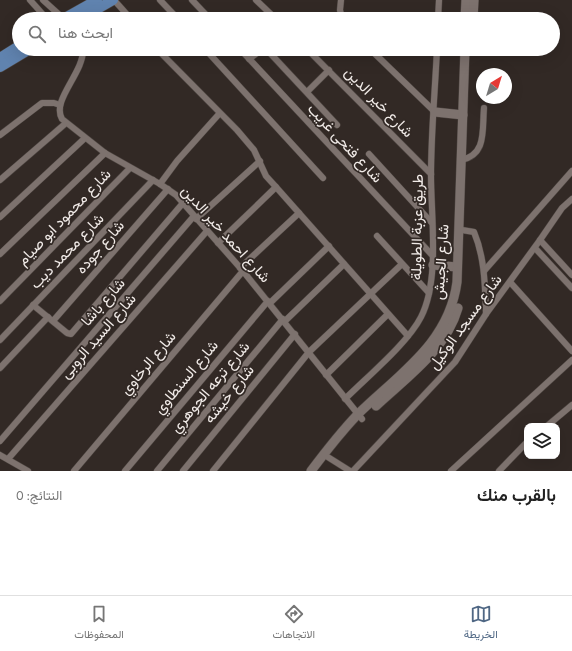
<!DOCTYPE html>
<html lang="ar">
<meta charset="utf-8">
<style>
body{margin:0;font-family:Karla,Vazirmatn,sans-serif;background:#f6f6f6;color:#222;direction:rtl}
.controls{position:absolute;right:12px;bottom:12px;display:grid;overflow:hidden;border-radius:8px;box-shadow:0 4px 16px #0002}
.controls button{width:36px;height:36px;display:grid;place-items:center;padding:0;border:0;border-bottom:1px solid #e0e0e0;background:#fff;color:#222;font:20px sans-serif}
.compass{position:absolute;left:476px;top:68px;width:36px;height:36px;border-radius:50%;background:#fff;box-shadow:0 4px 16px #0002;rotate:38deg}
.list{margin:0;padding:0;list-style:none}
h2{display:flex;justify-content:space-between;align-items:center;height:52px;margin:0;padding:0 16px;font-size:17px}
h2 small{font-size:13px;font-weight:400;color:#767676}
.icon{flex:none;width:22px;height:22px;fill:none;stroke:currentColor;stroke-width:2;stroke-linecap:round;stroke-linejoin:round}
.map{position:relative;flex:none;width:572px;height:471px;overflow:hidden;direction:ltr}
.search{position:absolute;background:#fff;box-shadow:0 4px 16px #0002;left:12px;right:12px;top:12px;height:44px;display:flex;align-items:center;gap:10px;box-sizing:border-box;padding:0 14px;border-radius:22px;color:#767676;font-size:15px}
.sheet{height:124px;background:#fff}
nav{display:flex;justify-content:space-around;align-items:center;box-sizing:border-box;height:56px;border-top:1px solid #e0e0e0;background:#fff;font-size:11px;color:#767676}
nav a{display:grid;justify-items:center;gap:2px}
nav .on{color:#4f6784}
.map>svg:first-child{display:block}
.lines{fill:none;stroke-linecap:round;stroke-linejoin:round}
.minor-casing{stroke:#4e4642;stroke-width:7}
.secondary-casing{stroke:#4e4642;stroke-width:10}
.primary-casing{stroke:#4e4642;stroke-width:11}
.minor{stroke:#7d726e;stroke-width:6}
.secondary{stroke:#7d726e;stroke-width:9}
.primary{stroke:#6083af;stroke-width:10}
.labels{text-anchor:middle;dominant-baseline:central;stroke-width:3.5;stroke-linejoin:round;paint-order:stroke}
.street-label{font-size:15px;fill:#f1ebe8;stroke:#322925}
</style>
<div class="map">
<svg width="572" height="471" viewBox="0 0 572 471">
<rect width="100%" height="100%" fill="#322925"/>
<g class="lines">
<g class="minor-casing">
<g id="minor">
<path d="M30 0 47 19"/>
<path d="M43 0 64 19"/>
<path d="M114 0 131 19"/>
<path d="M160 0 178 19"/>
<path d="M192 0 210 19"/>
<path d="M256 0 276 19"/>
<path d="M341 0 340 10 342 19"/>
<path d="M438 19 439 0"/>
<path d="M83 49C84 73 51 100 62 119L105 153 160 184 176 195 243 271 362 419"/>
<path d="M157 49 237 130 254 150 266 176 276 187 408 336"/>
<path d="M205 49 323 178"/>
<path d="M240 49 432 255"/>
<path d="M307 49 431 174"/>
<path d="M370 49 435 112"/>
<path d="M249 59 261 50 269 52 337 125"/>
<path d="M307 92 329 70"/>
<path d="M0 135 42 103H54L60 105"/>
<path d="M369 154 432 223"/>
<path d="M461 160C487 155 482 130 484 108"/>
<path d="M0 180 66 123"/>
<path d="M160 184 177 161 219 114"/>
<path d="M0 217 85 138"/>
<path d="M196 219 260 161"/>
<path d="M462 230 474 232C485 258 485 287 486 314"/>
<path d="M377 236 429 293"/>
<path d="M540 240 572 275"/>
<path d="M218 243 276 187"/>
<path d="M535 248 572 288"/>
<path d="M0 254 105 153"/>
<path d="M240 268 299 213"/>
<path d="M484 271 572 171"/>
<path d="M510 282 572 351"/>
<path d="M0 301 130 168"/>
<path d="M270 303 329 246"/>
<path d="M33 305 67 333 71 334 183 203"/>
<path d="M53 321 168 189"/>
<path d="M285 321 344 264"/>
<path d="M0 340 153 180"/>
<path d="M0 368 48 317"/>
<path d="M326 375 388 314"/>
<path d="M345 399C367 377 408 343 421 317 440 280 431 217 431 176 431 134 435 91 437 49"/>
<path d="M547 426 572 405"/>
<path d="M0 441 194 216"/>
<path d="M323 454 350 471"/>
<path d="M0 455 28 471"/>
<path d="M8 459 207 231"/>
<path d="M74 471 243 271"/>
<path d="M125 471 268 301"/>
<path d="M157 471 283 319"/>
<path d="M183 471 295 334"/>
<path d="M213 471 309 352 402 264"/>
<path d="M353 471 455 362 486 314 540 240 562 208 572 199"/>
<path d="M451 471 572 360"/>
<path d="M499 471 527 442"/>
</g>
</g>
<g class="secondary-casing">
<g id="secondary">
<path d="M465 19 466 0"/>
<path d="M473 19 474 0"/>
<path d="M435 112 463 115"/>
<path d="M433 265 457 267"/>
<path d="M376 406C407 377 446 350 458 308"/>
<path d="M311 471C326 451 341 432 358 414 399 374 449 343 457 282L465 49"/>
</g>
</g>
<g class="primary-casing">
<g id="primary">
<path d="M63 19 97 0"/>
<path d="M80 19 113 0"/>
<path d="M0 58 19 46"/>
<path d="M0 67 30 49"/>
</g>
</g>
<use href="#minor" class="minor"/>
<use href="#secondary" class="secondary"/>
<use href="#primary" class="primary"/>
</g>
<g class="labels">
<g class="street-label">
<text transform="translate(379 102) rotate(46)">شارع خير الدين</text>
<text transform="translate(345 143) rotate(47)">شارع فتحى غريب</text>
<text transform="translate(64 217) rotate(-46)">شارع محمود ابو صيام</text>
<text transform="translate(417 227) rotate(-89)">طريق عزبة الطويلة</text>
<text transform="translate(226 234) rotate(48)">شارع احمد خير الدين</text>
<text transform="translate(100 247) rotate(-49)">شارع جوده</text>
<text transform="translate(67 251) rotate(-46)">شارع محمد ديب</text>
<text transform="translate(441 262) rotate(-86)">شارع الجيش</text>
<text transform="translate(103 302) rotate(-49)">شارع باشا</text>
<text transform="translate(465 322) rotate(-54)">شارع مسجد الوكيل</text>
<text transform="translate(98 336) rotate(-49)">شارع السيد الروبى</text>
<text transform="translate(148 363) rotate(-50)">شارع الرخاوي</text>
<text transform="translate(186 377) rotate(-50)">شارع السنطاوي</text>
<text transform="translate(210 387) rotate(-50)">شارع ترعه الجوهري</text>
<text transform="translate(229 394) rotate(-51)">شارع خيشه</text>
</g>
</g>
</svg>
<div class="controls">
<button><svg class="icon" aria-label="layers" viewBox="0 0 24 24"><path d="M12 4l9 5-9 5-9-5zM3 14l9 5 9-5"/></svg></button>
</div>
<svg class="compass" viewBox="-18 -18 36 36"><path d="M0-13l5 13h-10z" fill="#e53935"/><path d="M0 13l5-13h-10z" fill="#767676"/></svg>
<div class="search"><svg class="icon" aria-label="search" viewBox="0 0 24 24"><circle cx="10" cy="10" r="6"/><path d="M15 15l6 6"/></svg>ابحث هنا</div>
</div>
<section class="sheet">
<h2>بالقرب منك<small>النتائج: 0</small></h2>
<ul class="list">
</ul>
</section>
<nav>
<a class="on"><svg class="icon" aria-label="map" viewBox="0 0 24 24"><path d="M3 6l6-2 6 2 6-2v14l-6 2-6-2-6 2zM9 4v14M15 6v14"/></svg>الخريطة</a>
<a><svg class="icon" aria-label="directions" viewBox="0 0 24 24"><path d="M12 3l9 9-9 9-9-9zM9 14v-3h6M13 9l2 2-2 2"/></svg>الاتجاهات</a>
<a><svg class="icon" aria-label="saved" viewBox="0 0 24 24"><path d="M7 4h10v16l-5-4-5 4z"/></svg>المحفوظات</a>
</nav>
